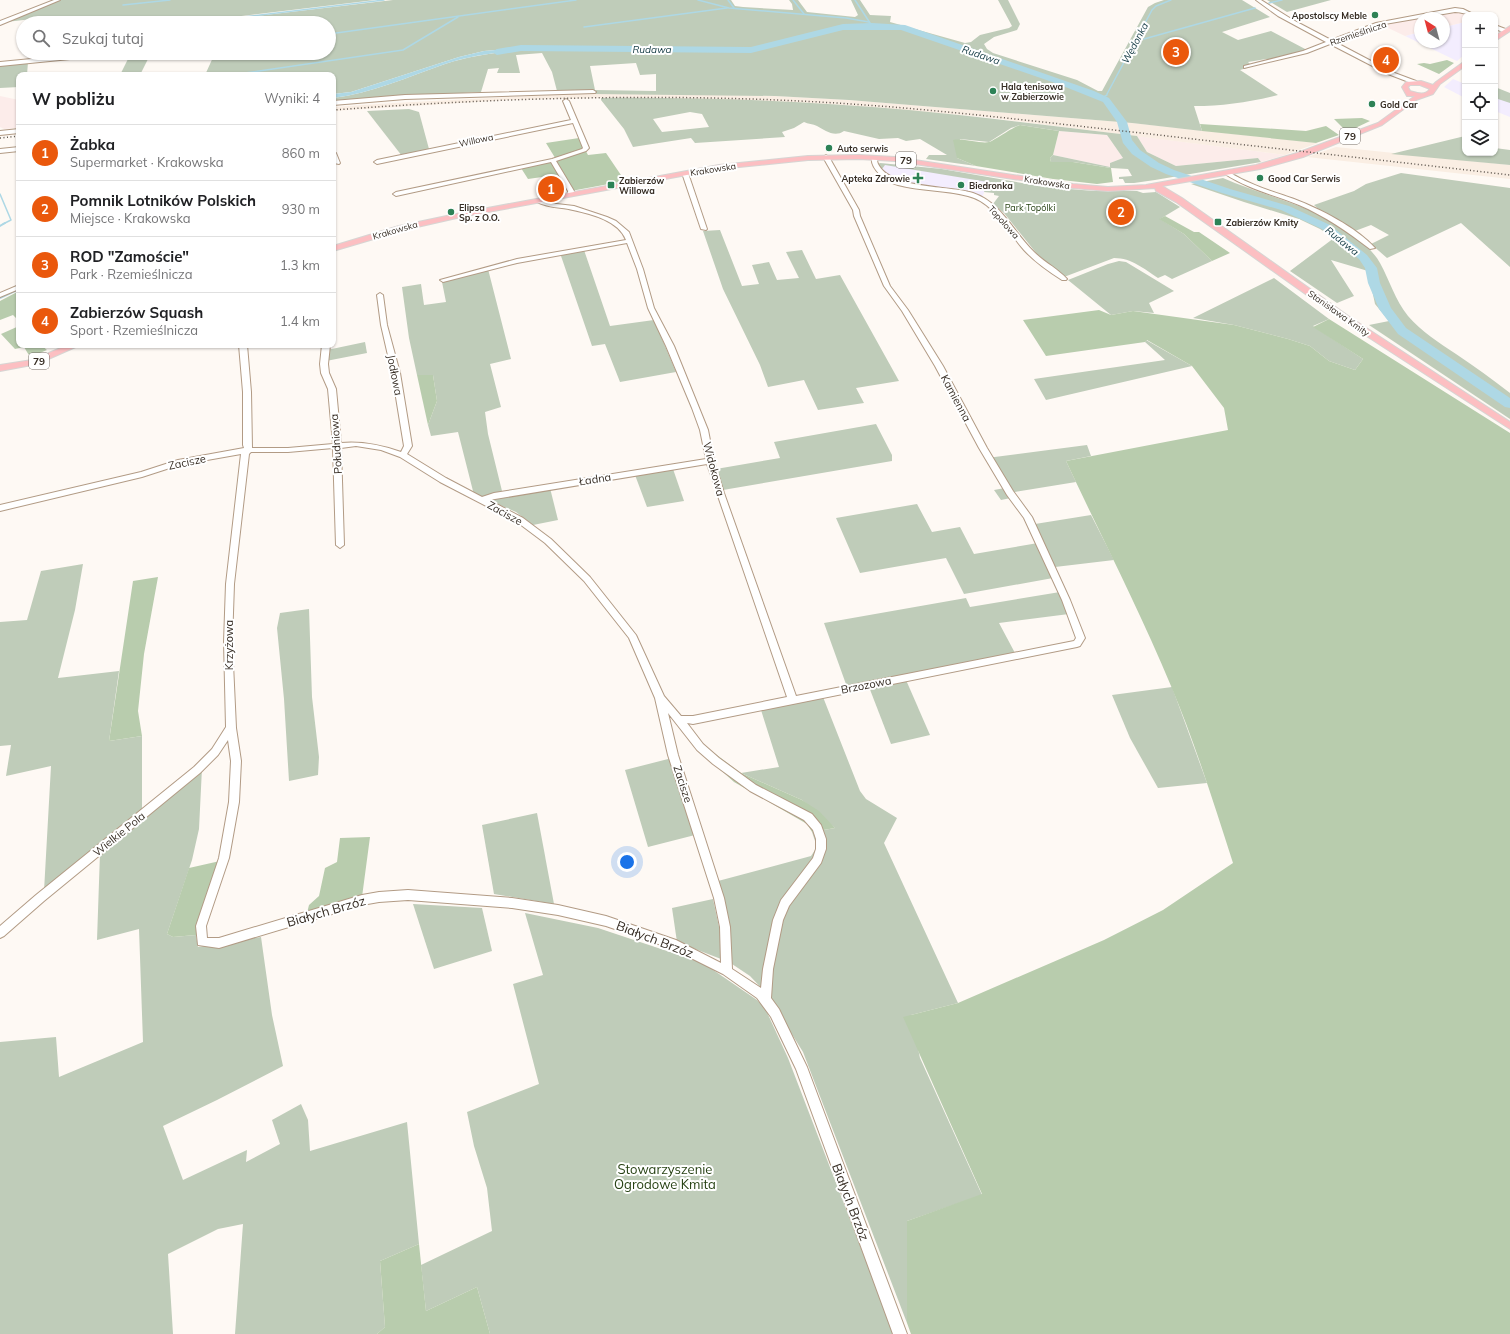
<!DOCTYPE html>
<html lang="pl">
<meta charset="utf-8">
<style>
body{margin:0;font-family:Mulish,sans-serif;background:#f6f6f6;color:#202124}
.controls{position:absolute;right:12px;top:12px;display:grid;overflow:hidden;border-radius:8px;box-shadow:0 1px 3px #0004}
.controls button{width:36px;height:36px;display:grid;place-items:center;padding:0;border:0;border-bottom:1px solid #e0e0e0;background:#fff;color:#202124;font:20px sans-serif}
.compass{position:absolute;left:1414px;top:12px;width:36px;height:36px;border-radius:50%;background:#fff;box-shadow:0 1px 3px #0004;rotate:324deg}
.you{position:absolute;left:627px;top:862px;width:14px;height:14px;margin:-10px;border:3px solid #fff;border-radius:50%;background:#1a73e8;box-shadow:0 0 0 6px #1a73e833}
.badge{display:grid;place-items:center;width:26px;height:26px;border-radius:50%;background:#ea580c;color:#fff;font-size:13px;font-weight:700}
.pin{position:absolute;translate:-50% -50%;border:2px solid #fff;box-shadow:0 1px 4px #0006}
.list{margin:0;padding:0;list-style:none}
h2{display:flex;justify-content:space-between;align-items:center;height:52px;margin:0;padding:0 16px;font-size:17px}
h2 small{font-size:13px;font-weight:400;color:#757577}
.list li{display:grid;grid-template-columns:26px 1fr auto;gap:12px;align-items:center;box-sizing:border-box;height:56px;padding:0 16px;border-top:1px solid #e0e0e0}
.list b{display:block;font-size:15px;white-space:nowrap}
.list p{margin:0;font-size:13px;white-space:nowrap;color:#757577}
.list em{font-size:13px;font-style:normal;color:#757577}
.icon{flex:none;width:22px;height:22px;fill:none;stroke:currentColor;stroke-width:2;stroke-linecap:round;stroke-linejoin:round}
.map{position:relative;flex:none;width:1510px;height:1334px;overflow:hidden}
.search{position:absolute;background:#fff;box-shadow:0 1px 3px #0004;left:16px;top:16px;width:320px;height:44px;display:flex;align-items:center;gap:10px;box-sizing:border-box;padding:0 14px;border-radius:22px;color:#757577;font-size:15px}
.panel{position:absolute;background:#fff;box-shadow:0 1px 3px #0004;left:16px;top:72px;width:320px;height:276px;border-radius:8px}
.map>svg:first-child{display:block}
.commercial{fill:#f3edfe}
.industrial{fill:#fcecea}
.built{fill:#faeee3}
.green{fill:#bfccb9;fill-rule:evenodd}
.forest{fill:#b8ccad}
.water{fill:#aed8e5}
.lines{fill:none;stroke-linecap:round;stroke-linejoin:round}
.stream-far1{stroke:#aed8e5;stroke-width:1.5}
.stream{stroke:#aed8e5;stroke-width:2}
.river{fill:#aed8e5;fill-rule:evenodd}
.minor-casing{stroke:#b29b85;stroke-width:2}
.major-casing{stroke:#d7d5d3;stroke-width:2}
.minor{fill:#fff;fill-rule:evenodd}
.major{fill:#fcbfc2;fill-rule:evenodd}
.rail{stroke:#5b534b;stroke-width:1.5;stroke-dasharray:1 2.5;stroke-linecap:butt}
.poi-dot{fill:#2d8256;stroke:#fff;stroke-width:1.5}
.labels{text-anchor:middle;dominant-baseline:central;stroke-width:4;stroke-linejoin:round;paint-order:stroke}
.far-poi-label{font-size:9px;font-weight:bold;fill:#362d24;stroke:#fff;text-anchor:start}
.far-street-label{font-size:9px;fill:#362d24;stroke:#fff}
.far-park-label{font-size:9px;fill:#264113;stroke:#fff}
.far-water-label{font-size:10px;font-style:italic;fill:#133a44;stroke:#fff}
.shield{fill:#fff;stroke:#726c66;stroke-width:1}
.shield-label{font-size:10px;font-weight:bold;fill:#362d24}
.street-label{font-size:11px;fill:#362d24;stroke:#fff}
.near-street-label{font-size:13px;fill:#362d24;stroke:#fff}
.near-park-label{font-size:13px;fill:#264113;stroke:#fff}
</style>
<div class="map">
<svg width="1510" height="1334" viewBox="0 0 1510 1334">
<rect width="100%" height="100%" fill="#fef9f4"/>
<g class="commercial">
<path d="M1465 22V54L1457 61 1405 36 1420 32V42H1444V27Z"/>
<path d="M1453 79 1465 84V98L1444 87Z"/>
<path d="M1495 96 1510 102V117L1495 111Z"/>
<path d="M880 163 939 169V171L989 179 982 198 972 193 947 188 904 183 888 175 880 168 878 164Z"/>
</g>
<g class="industrial">
<path d="M1457 11 1469 15H1465V22L1444 27V18H1420V32L1405 36 1382 25Z"/>
<path d="M0 96 19 100V128L4 129 0 127Z"/>
<path d="M1059 131 1107 135 1123 158 1110 163V167L1053 155Z"/>
<path d="M1137 136 1285 155 1261 162 1258 158 1176 166 1147 152Z"/>
</g>
<g class="built">
<path d="M570 94H670L775 96 849 100 1132 123 1318 143 1285 155 984 117 840 105 721 100 606 98 508 100 333 111V107L394 103Z"/>
<path d="M1336 147 1510 165V179L1307 157Z"/>
</g>
<g class="green">
<path d="M60 0H375L183 23H159V19L142 21V23H50V17L6 22Z"/>
<path d="M393 0H731L735 6 743 7 793 10 792 4 789 0H798L807 12 855 17 858 15 851 0H860L870 15 891 16 890 22 965 43 971 42 980 35 1009 28 1012 26 998 0H1008L1020 24 1017 30 994 37 984 44 987 49 993 53 1077 80 1098 91H1102L1148 7 1155 3 1164 0H1242L1270 17 1222 32 1238 40 1271 31 1307 50 1268 60 1266 59 1248 62 1250 64 1245 66 1247 68 1240 70 1278 95C1250 102 1223 106 1194 106L1202 131 1132 123 849 100 775 96 594 94 595 90 557 91 552 72 542 53 516 55 520 73H497L499 68 488 69 481 92 407 96 333 102V98C372 93 408 77 445 64 468 56 493 53 517 50V48L484 51 459 57 351 92 333 94V75H205L215 53H329V23H196ZM636 63 640 75 656 74V91L595 90 590 66Z"/>
<path d="M1267 0H1331L1287 12Z"/>
<path d="M131 53H151L140 75H120Z"/>
<path d="M28 62 27 75H19V87L0 88V64Z"/>
<path d="M1495 87 1510 93V103L1495 98Z"/>
<path d="M601 98C704 97 807 101 909 110 985 117 1061 127 1137 136L1147 152 1176 166 1258 158 1261 162 1155 180 1134 183H1125L1123 179H1119V177L1132 176 1128 169 1111 168 1073 162H1051L1050 158 1053 155 1110 167V163L1123 158 1107 135 1059 131 1020 125 1011 128 989 142 960 139 957 158 976 166 926 159 929 155H947L920 139 906 141 898 138 879 139 844 131C834 138 825 130 817 126 813 124 808 124 804 122L794 128 782 132 785 137 695 143 691 138 633 147 624 129 601 100ZM690 112 702 114 709 127 662 132 653 119Z"/>
<path d="M409 109 419 112 429 149 402 156 367 111Z"/>
<path d="M1465 136V153H1495V148L1510 150V165L1391 154Z"/>
<path d="M880 163 942 169 1045 187 1094 191H1137L1143 193 1156 192 1180 207 1160 219 1184 234 1212 261 1172 279 1165 275 1158 278C1144 269 1132 258 1114 258L1064 277 1037 254 1004 213 993 204 999 196 994 195V193L984 192 988 182 885 165 882 169 878 164Z"/>
<path d="M1401 173 1510 188V267L1461 223 1387 258 1371 244 1389 235 1371 225 1355 231 1322 212 1314 205 1354 191 1366 184Z"/>
<path d="M1223 178C1266 197 1317 206 1355 237 1364 244 1374 252 1380 263 1390 281 1395 300 1408 316 1421 331 1439 343 1456 354 1474 366 1492 379 1510 393V419L1369 325 1389 321 1375 304 1368 271 1331 260 1354 296 1337 303 1290 271 1334 238 1320 229 1299 219 1244 202 1191 184Z"/>
<path d="M720 230 742 286 759 284 752 265 769 262 777 280 799 278 786 252 802 250 816 279 840 275 899 381 856 388 864 403 818 410 804 380 768 387 760 365 723 289 703 231Z"/>
<path d="M584 250 610 326 654 320 676 372 620 382 605 344 592 346 561 256 562 254Z"/>
<path d="M1119 261 1126 262 1174 291 1149 303 1154 313 1133 311 1111 315 1068 280 1108 264Z"/>
<path d="M488 269 511 359 490 364 501 407 485 412 488 434 502 491 480 497 474 495 458 432 431 436 428 425 437 401 433 375H417L409 338 402 287 421 284 424 305 446 302 442 282Z"/>
<path d="M1274 278 1329 319 1313 326 1363 359 1355 370 1329 361 1310 346 1288 339 1234 325 1193 318Z"/>
<path d="M1146 340 1192 366 1046 400 1034 379 1165 360 1145 342Z"/>
<path d="M365 342 367 353 326 361 327 350Z"/>
<path d="M876 424 892 455V461L723 490 716 469 780 458 774 442Z"/>
<path d="M1087 445 1091 456 1066 461 1076 482 1008 493 1011 498 1001 500 994 490 1005 488 987 458Z"/>
<path d="M673 469 684 501 647 507 635 475Z"/>
<path d="M550 488 558 520 533 525 516 512 488 500Z"/>
<path d="M917 504 932 532 960 527 974 554 1038 543 1053 578 964 594 946 558 860 573 836 518Z"/>
<path d="M1091 515 1114 560 1055 567 1035 524Z"/>
<path d="M83 564 75 610 58 678 119 671 109 741 142 736V811L44 891 51 766 6 776 11 745 0 746V622L27 620 41 571Z"/>
<path d="M1060 592 1069 614 999 623 1015 653 847 687 824 623 966 598 970 607Z"/>
<path d="M309 609 312 697 319 757 318 775 289 781 284 699 277 628 280 613Z"/>
<path d="M906 680 930 735 891 744 869 687Z"/>
<path d="M1172 687 1207 783 1158 788 1130 738 1112 695Z"/>
<path d="M823 697 860 791 866 799 897 818 884 843 958 1003 911 1015 920 1058 982 1195 907 1221V1323L803 1052 767 994 750 976 729 962 718 881 811 856 817 847 812 832 835 828 802 800 741 773 779 767 761 710Z"/>
<path d="M672 758 684 804 695 835 648 847 625 770Z"/>
<path d="M202 768 199 829 192 860 167 934 173 937 196 935 198 947 261 937 272 1015 283 1066 217 1100 163 1126 183 1180 247 1150 246 1162 280 1144 272 1120 301 1104 308 1120 310 1151 407 1122 419 1244 380 1261 385 1327 377 1334H235L243 1224 218 1229 168 1254 173 1334H0V1042L56 1037 59 1077 143 1042 139 929 97 940 100 853Z"/>
<path d="M537 813 554 904 494 894 482 825Z"/>
<path d="M713 899 724 950 721 959 677 942 672 908Z"/>
<path d="M413 904 482 908 492 951 434 969Z"/>
<path d="M525 913 598 928 703 963 757 1000 765 1008 788 1058 894 1334H490L477 1287 426 1311 421 1265 492 1231 487 1188 474 1146 467 1112 539 1084 513 984 543 975Z"/>
</g>
<g class="forest">
<path d="M1447 60 1454 63 1439 74 1417 64 1424 63 1430 64Z"/>
<path d="M1362 118 1370 121 1347 132 1334 119Z"/>
<path d="M1200 124 1306 131 1326 126 1339 135 1316 143 1202 131Z"/>
<path d="M1020 125 1059 131 1053 155 1050 158 1051 162H1073L1111 168 1113 182 1097 184 1053 179 976 166 957 158 953 140C964 138 981 144 989 142 994 141 1011 128 1020 125Z"/>
<path d="M579 138 588 155 606 153 625 181 571 191 563 174 528 179 521 168 557 161 546 143Z"/>
<path d="M1165 216 1194 232H1199L1230 253 1212 261 1184 234 1159 219Z"/>
<path d="M19 291V321L13 315 0 320V301Z"/>
<path d="M1099 310 1111 315 1133 311 1234 325 1288 339 1310 346 1329 361 1355 370 1363 359 1313 327 1329 319 1510 433V1334H911L907 1323V1221L982 1194 903 1017 958 1003 1104 940 1163 910 1233 863C1214 804 1195 743 1171 686 1139 609 1101 536 1066 461L1228 430 1224 408 1192 366 1147 340 1145 342 1046 356 1023 320Z"/>
<path d="M19 326V345H41L47 350 30 357 24 347 15 349 1 334Z"/>
<path d="M417 375H433L437 401 428 425Z"/>
<path d="M158 577 144 654 138 711 142 736 109 741 133 581Z"/>
<path d="M702 744 741 773 802 800 819 811 835 828 812 832 807 824 734 782 695 747Z"/>
<path d="M370 837 362 897 307 913 309 905 319 896 325 868 337 862 340 838Z"/>
<path d="M220 861 196 935 173 937 167 934 189 868Z"/>
<path d="M419 1244 426 1311 477 1287 490 1334H377L385 1327 380 1261Z"/>
</g>
<path class="water" d="M517 48 518 50C493 53 469 56 445 64 408 77 372 93 333 98V94L351 92 459 57 484 51Z"/>
<g class="lines">
<g class="stream-far1">
<path d="M698 0 729 8 846 18 869 22"/>
<path d="M728 0 734 8"/>
<path d="M793 0 804 14"/>
<path d="M855 0 872 26"/>
<path d="M1269 3 1282 0"/>
<path d="M123 5 170 0"/>
<path d="M194 23 384 0"/>
<path d="M584 27 727 8"/>
<path d="M329 34 576 0"/>
<path d="M1144 39 1255 8"/>
<path d="M245 73 403 50 458 17"/>
<path d="M1107 94 1152 10 1156 6 1171 0"/>
<path d="M1102 98 1107 95"/>
<path d="M0 194 11 220 3 224"/>
</g>
<g class="stream">
<path d="M0 226 5 223"/>
<path d="M0 298 17 290"/>
</g>
<path class="river" d="M872 23 905 25 1094 91 1109 98 1127 122 1132 140 1140 150 1159 163 1174 170 1230 189 1289 206 1330 225 1367 255 1377 268 1380 283 1391 308 1406 328 1510 398V408L1505 407 1398 334 1379 309 1368 283 1365 268 1359 259 1322 229 1281 210 1222 193 1166 174 1151 167 1132 154 1123 143 1117 122 1103 102 1058 84 901 30H843L751 53 521 51 497 55 492 52 497 49 521 45 751 47 843 24Z"/>
<g class="minor-casing">
<g id="minor">
<path d="M54 0H60L0 25V21Z"/>
<path d="M1256 0H1261L1293 20 1331 40 1376 23 1455 8 1463 9 1475 15C1467 15 1462 12 1455 12L1379 25 1335 42 1392 72 1416 81 1417 82 1414 84 1388 74 1330 44 1307 53 1244 68V66L1303 51 1326 42 1278 16Z"/>
<path d="M1495 25 1508 30 1509 31 1506 33 1495 29Z"/>
<path d="M94 53H113L110 55 0 66V62Z"/>
<path d="M593 90 596 92 595 93 405 99 333 105V101L405 95Z"/>
<path d="M566 99 569 101 589 148 586 151 556 161 574 191 573 195 568 194V191L551 162 396 196 393 194 396 192 552 159 582 149 583 148 573 123 377 164 374 162 377 160 571 120 563 101Z"/>
<path d="M19 129V133L0 135V131Z"/>
<path d="M19 147V151L0 153V149Z"/>
<path d="M333 151 336 153 340 163 339 164 334 163Z"/>
<path d="M826 155 829 157 859 210 860 216 890 286 908 310 943 366 987 448 1013 491 1032 517 1070 600 1085 638 1080 646 1077 647 693 724 687 723 703 744 719 758 756 785 812 814 821 825 826 839V849L821 863 789 906 783 920 773 969 771 998 779 1009 807 1067 907 1334H893L796 1069 771 1017 757 998 723 974 673 949 606 926 558 915 512 908 408 900 379 902 362 905 219 948 198 945 196 926 219 858 229 802 231 761 228 740 218 755 200 773 44 901 4 936 0 938V926L36 895 194 767 212 749 226 727 224 642 226 584 241 454 179 465 142 477 0 511V505L141 472 178 460 244 448 243 445V392L239 345H247L251 392 252 448H288L333 444 328 389 321 373 320 364 322 345H330L328 364 329 373 336 389 341 443C362 441 381 445 401 452L404 446 392 373 381 325 377 295 380 293 383 295 387 325 400 373 412 446 407 454 446 478 482 497 494 493 706 459 700 430 692 408 666 346 648 308 637 269 627 243 517 263 443 282 440 280 517 259 626 240C619 221 592 214 573 210 561 207 549 208 537 202V200H541L548 203 574 206 607 217 616 221 629 232 643 269 654 308 674 346 708 430 714 461 724 493 796 696 1074 641 1076 638 1062 600 1024 518 1007 495 979 448 935 366 902 311 884 286 854 216 853 210 823 157ZM356 446 381 450 400 457 440 482 517 522 545 543 584 581 629 638 655 698 668 755 714 898 720 927 721 963 676 940 606 916 558 905 512 898 408 890 379 892 362 895 219 938H207L206 926 229 858 239 802 241 761 236 728 232 642 234 584 249 454 251 452H288L333 448 336 545 340 548 344 545 341 448ZM707 464 787 697 693 716H681L664 696 636 635 590 577 551 539 523 518 489 500ZM668 713 697 750 713 764 750 791 804 820 813 830 816 839V849L813 858 781 900 773 920 763 969 761 988 732 969 730 927 724 898 678 755Z"/>
<path d="M872 156H876C877 158 877 162 878 164 891 190 949 185 973 193 1002 203 1013 232 1034 252 1044 262 1058 269 1067 279L1066 280H1062C1048 271 1035 262 1024 250 1007 231 994 202 968 196 945 190 921 191 898 185 887 182 869 169 872 156Z"/>
<path d="M683 172 688 173 707 229 706 230 701 229 682 173Z"/>
<path d="M1225 172H1229C1250 185 1271 191 1294 199 1320 209 1356 227 1375 248L1370 249C1348 232 1325 216 1299 205 1274 195 1248 189 1225 174Z"/>
<path d="M19 285V289L0 297V293Z"/>
</g>
</g>
<g class="major-casing">
<g id="major">
<path d="M1510 26V31L1495 41V36Z"/>
<path d="M1465 61V66L1440 84 1433 94 1416 100 1382 125 1303 157 1260 169 1162 186 1182 198 1351 318 1510 422V429L1345 322 1176 202 1156 191 1155 188 1108 191 1073 188 895 161 859 159 808 160 719 169 461 217 404 230 333 251V246L399 226 461 213 719 165 808 156 859 155 895 157 1073 184 1108 187 1146 185 1256 165 1297 153 1378 123 1415 96H1407L1402 87 1406 82 1421 81 1433 85 1436 82ZM1410 85H1420L1430 89C1425 96 1417 93 1410 91L1408 87Z"/>
<path d="M68 345H80L37 364 0 371V365L32 360Z"/>
</g>
</g>
<use href="#minor" class="minor"/>
<use href="#major" class="major"/>
<g class="rail">
<path d="M333 110C495 98 657 93 819 102 930 108 1040 122 1150 134 1270 148 1390 161 1510 175"/>
<path d="M0 138 19 136"/>
</g>
</g>
<g class="poi-dot">
<circle cx="1375" cy="15" r="4"/>
<circle cx="993" cy="91" r="4"/>
<circle cx="1372" cy="104" r="4"/>
<circle cx="829" cy="148" r="4"/>
<path d="M916 172h4v4h4v4h-4v4h-4v-4h-4v-4h4z"/>
<circle cx="1260" cy="178" r="4"/>
<rect x="607" y="181" width="8" height="8" rx="2"/>
<circle cx="961" cy="185" r="4"/>
<circle cx="451" cy="212" r="4"/>
<rect x="1214" y="218" width="8" height="8" rx="2"/>
</g>
<g class="labels">
<g class="far-poi-label">
<text x="1367" y="15" text-anchor="end">Apostolscy Meble</text>
<text x="1001" y="86">Hala tenisowa<tspan x="1001" dy="10">w Zabierzowie</tspan></text>
<text x="1380" y="104">Gold Car</text>
<text x="837" y="148">Auto serwis</text>
<text x="910" y="178" text-anchor="end">Apteka Zdrowie</text>
<text x="1268" y="178">Good Car Serwis</text>
<text x="619" y="180">Zabierzów<tspan x="619" dy="10">Willowa</tspan></text>
<text x="969" y="185">Biedronka</text>
<text x="459" y="207">Elipsa<tspan x="459" dy="10">Sp. z O.O.</tspan></text>
<text x="1226" y="222">Zabierzów Kmity</text>
</g>
<g class="far-street-label">
<text transform="translate(1358 33) rotate(-19)">Rzemieślnicza</text>
<text transform="translate(476 140) rotate(-12)">Willowa</text>
<text transform="translate(713 169) rotate(-9)">Krakowska</text>
<text transform="translate(1047 182) rotate(9)">Krakowska</text>
<text transform="translate(1004 222) rotate(48)">Topolowa</text>
<text transform="translate(395 230) rotate(-16)">Krakowska</text>
<text transform="translate(1339 313) rotate(35)">Stanisława Kmity</text>
</g>
<g class="far-park-label">
<text x="1030" y="207">Park Topólki</text>
</g>
<g class="far-water-label">
<text transform="translate(1135 43) rotate(-62)">Wędonka</text>
<text x="652" y="49">Rudawa</text>
<text transform="translate(981 55) rotate(19)">Rudawa</text>
<text transform="translate(1342 241) rotate(39)">Rudawa</text>
</g>
<g class="shield">
<rect x="1340" y="128" width="20" height="16" rx="3"/>
<rect x="896" y="152" width="20" height="16" rx="3"/>
<rect x="29" y="353" width="20" height="16" rx="3"/>
</g>
<g class="shield-label">
<text x="1350" y="136">79</text>
<text x="906" y="160">79</text>
<text x="39" y="361">79</text>
</g>
<g class="street-label">
<text transform="translate(395 375) rotate(79)">Jodłowa</text>
<text transform="translate(956 398) rotate(62)">Kamienna</text>
<text transform="translate(336 444) rotate(-94)">Południowa</text>
<text transform="translate(187 462) rotate(-12)">Zacisze</text>
<text transform="translate(714 469) rotate(75)">Widokowa</text>
<text transform="translate(595 479) rotate(-9)">Ładna</text>
<text transform="translate(505 513) rotate(29)">Zacisze</text>
<text transform="translate(229 645) rotate(-90)">Krzyżowa</text>
<text transform="translate(866 685) rotate(-11)">Brzozowa</text>
<text transform="translate(683 784) rotate(72)">Zacisze</text>
<text transform="translate(119 834) rotate(-39)">Wielkie Pola</text>
</g>
<g class="near-street-label">
<text transform="translate(326 911) rotate(-16)">Białych Brzóz</text>
<text transform="translate(655 939) rotate(21)">Białych Brzóz</text>
<text transform="translate(851 1202) rotate(69)">Białych Brzóz</text>
</g>
<g class="near-park-label">
<text x="665" y="1169">Stowarzyszenie<tspan x="665" dy="15">Ogrodowe Kmita</tspan></text>
</g>
</g>
</svg>
<div class="controls">
<button>+</button>
<button>−</button>
<button><svg class="icon" aria-label="locate" viewBox="0 0 24 24"><circle cx="12" cy="12" r="6"/><path d="M12 2v4M12 18v4M2 12h4M18 12h4"/></svg></button>
<button><svg class="icon" aria-label="layers" viewBox="0 0 24 24"><path d="M12 4l9 5-9 5-9-5zM3 14l9 5 9-5"/></svg></button>
</div>
<svg class="compass" viewBox="-18 -18 36 36"><path d="M0-13l5 13h-10z" fill="#e53935"/><path d="M0 13l5-13h-10z" fill="#757577"/></svg>
<div class="you"></div>
<div class="pin badge" style="left:551px;top:189px">1</div>
<div class="pin badge" style="left:1121px;top:212px">2</div>
<div class="pin badge" style="left:1176px;top:52px">3</div>
<div class="pin badge" style="left:1386px;top:60px">4</div>
<div class="search"><svg class="icon" aria-label="search" viewBox="0 0 24 24"><circle cx="10" cy="10" r="6"/><path d="M15 15l6 6"/></svg>Szukaj tutaj</div>
<section class="panel">
<h2>W pobliżu<small>Wyniki: 4</small></h2>
<ul class="list">
<li><span class="badge">1</span><div><b>Żabka</b><p>Supermarket · Krakowska</p></div><em>860 m</em></li>
<li><span class="badge">2</span><div><b>Pomnik Lotników Polskich</b><p>Miejsce · Krakowska</p></div><em>930 m</em></li>
<li><span class="badge">3</span><div><b>ROD &quot;Zamoście&quot;</b><p>Park · Rzemieślnicza</p></div><em>1.3 km</em></li>
<li><span class="badge">4</span><div><b>Zabierzów Squash</b><p>Sport · Rzemieślnicza</p></div><em>1.4 km</em></li>
</ul>
</section>
</div>
